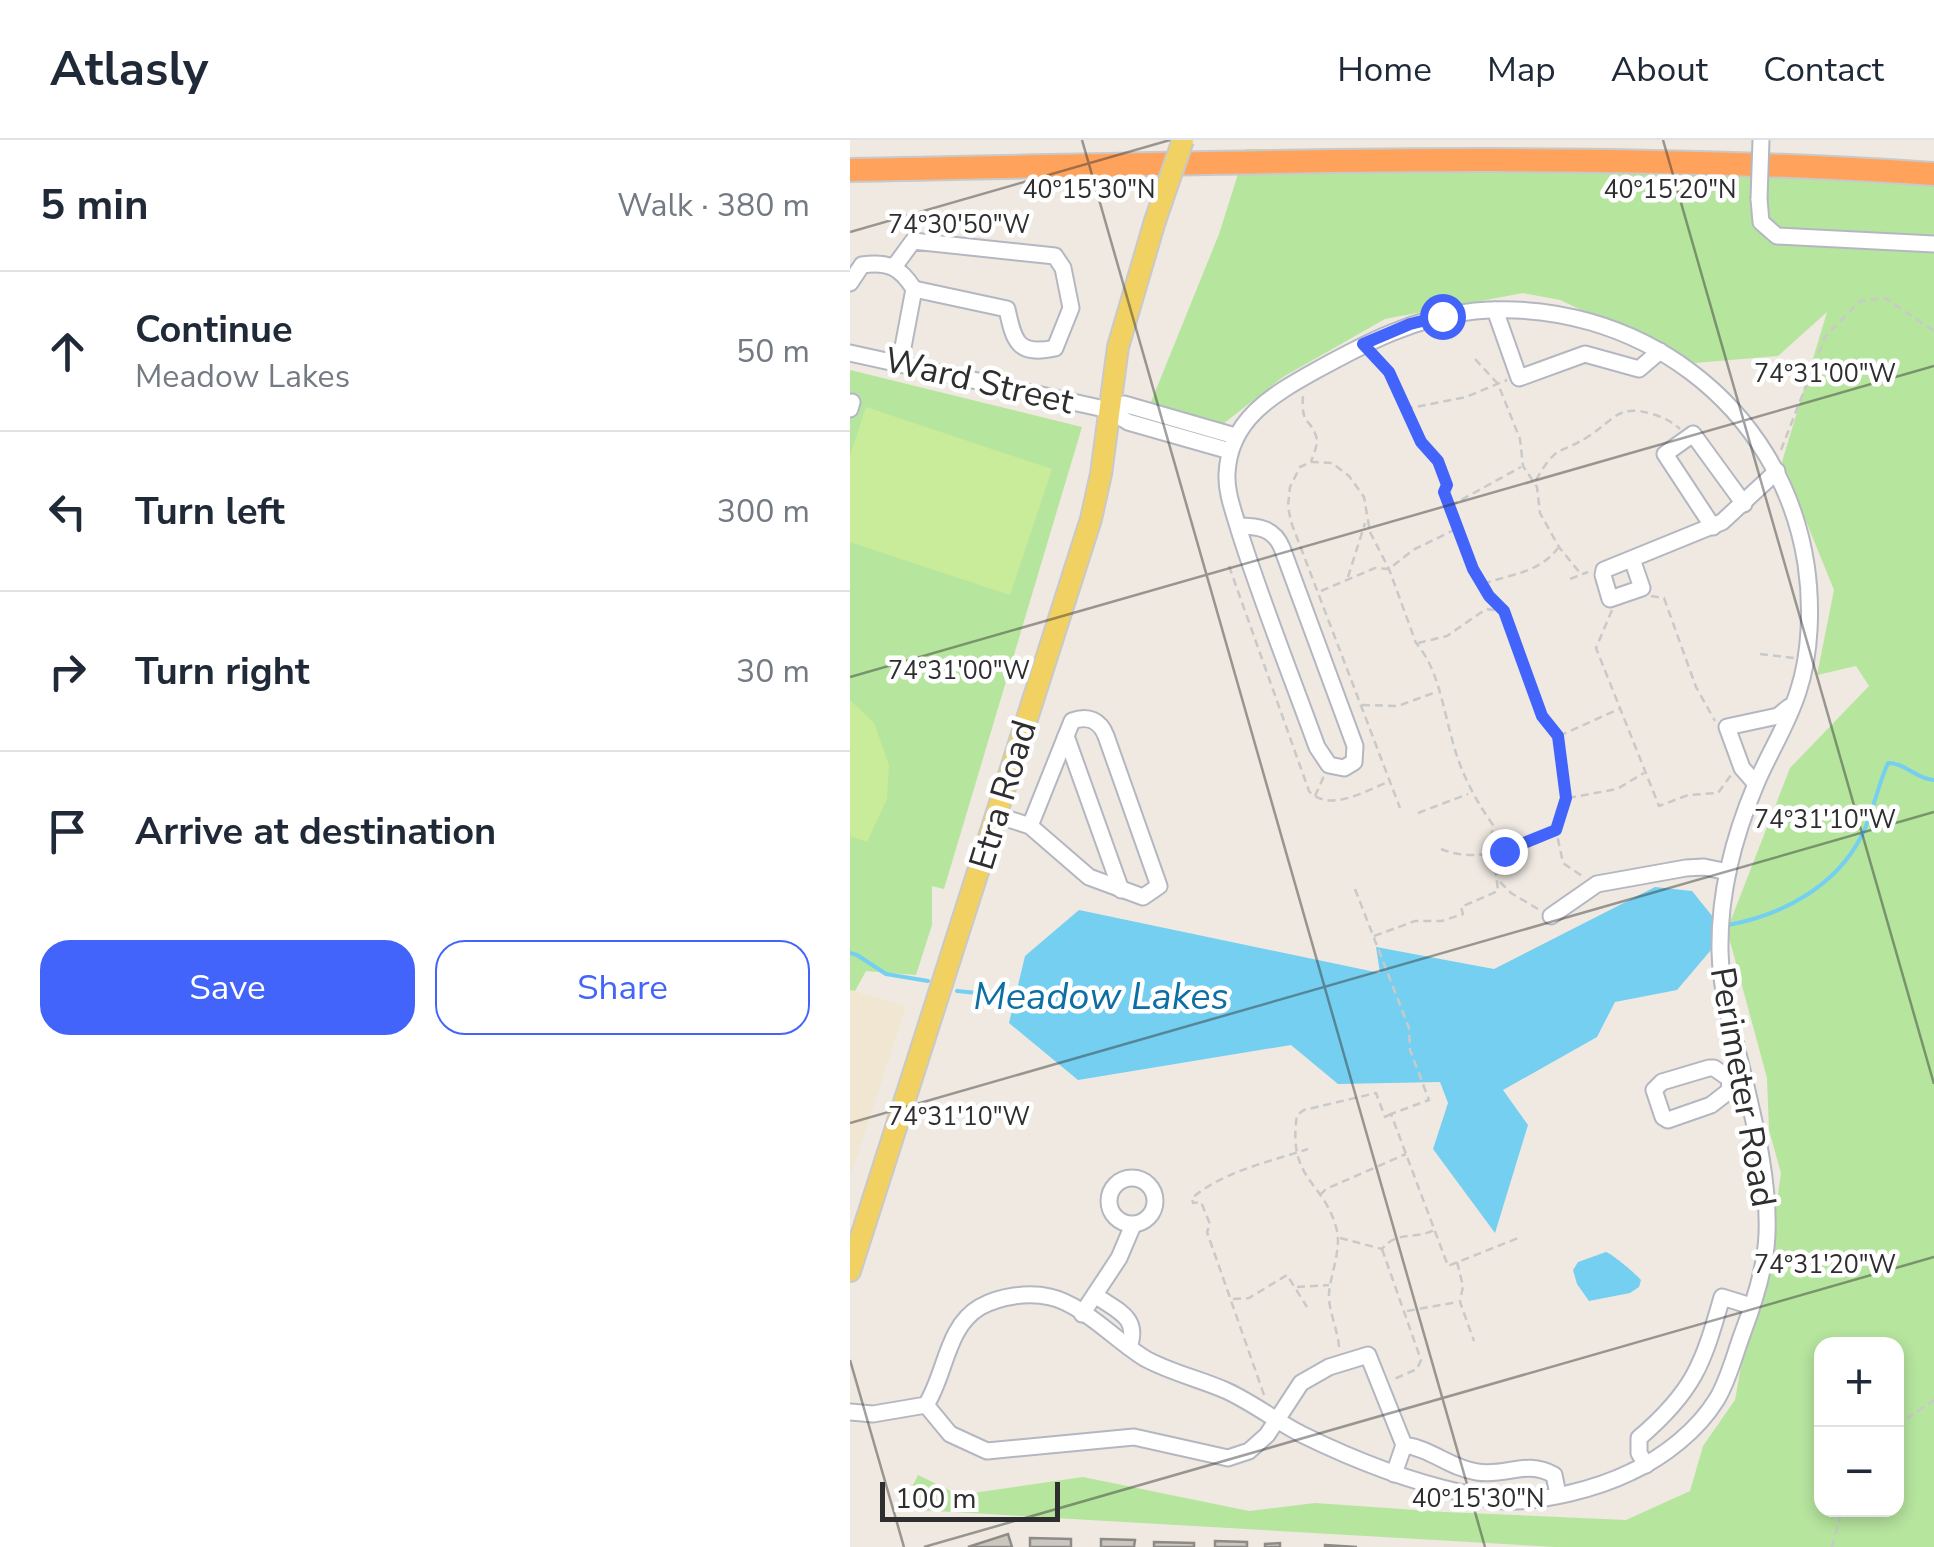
<!DOCTYPE html>
<meta charset="utf-8">
<style>
body{margin:0;font-family:"Nunito Sans",sans-serif;background:#f6f6f7;color:#1f2937}
.controls{position:absolute;right:30px;bottom:30px;display:grid;overflow:hidden;border-radius:20px;box-shadow:0 5px 15px #0003}
.controls button{width:90px;height:90px;display:grid;place-items:center;padding:0;border:0;border-bottom:2px solid #e0e1e3;background:#fff;color:#1f2937;font:50px sans-serif}
.scale{position:absolute;left:30px;bottom:25px;width:180px;box-sizing:border-box;padding-left:10px;border:5px solid #2e2e2e;border-top:0;font-size:28px;line-height:35px;white-space:nowrap;color:#2e2e2e;-webkit-text-stroke:8px #fff;paint-order:stroke}
.stop{position:absolute;width:30px;height:30px;margin:-22px;border:8px solid #4264fb;border-radius:50%;background:#fff}
.stop.end{background:#4264fb;border-color:#fff;box-shadow:0 2px 10px #0008}
.list{margin:0;padding:0;list-style:none}
h2{display:flex;justify-content:space-between;align-items:center;height:130px;margin:0;padding:0 40px;font-size:42px}
h2 small{font-size:32px;font-weight:400;color:#747a83}
.list li{display:grid;grid-template-columns:65px 1fr auto;gap:30px;align-items:center;box-sizing:border-box;height:160px;padding:0 40px;border-top:2px solid #e0e1e3}
.list b{display:block;font-size:38px;white-space:nowrap}
.list p{margin:0;font-size:32px;white-space:nowrap;color:#747a83}
.list em{font-size:32px;font-style:normal;color:#747a83}
.actions{display:flex;gap:20px;padding:30px 40px}
.actions a{flex:1;padding:22px 0;border:2px solid #4264fb;border-radius:30px;text-align:center;font-size:35px;color:#4264fb}
.actions .main{background:#4264fb;color:#fff}
.icon{flex:none;width:55px;height:55px;fill:none;stroke:currentColor;stroke-width:2;stroke-linecap:round;stroke-linejoin:round}
.map{position:relative;flex:none;width:1084px;height:1407px;overflow:hidden}
header{display:flex;align-items:center;gap:60px;box-sizing:border-box;height:140px;padding:0 50px;background:#fff;border-bottom:2px solid #e0e1e3}
header strong{font-size:48px}
nav{display:flex;gap:55px;margin-inline-start:auto;font-size:35px}
main{display:flex}
aside{flex:1;background:#fff}
.map>svg:first-child{display:block}
.education{fill:#f0e6d1}
.green{fill:#b6e59e;fill-rule:evenodd}
.pitch{fill:#c9ec9a}
.water{fill:#75cff0}
.lines{fill:none;stroke-linecap:round;stroke-linejoin:round}
.stream{stroke:#75cff0;stroke-width:4}
.building{fill:#cbc7bf;stroke:#8e8b86;stroke-width:2.5}
.minor-casing{stroke:#b4b7c1;stroke-width:19}
.major-casing{stroke:#c9c9c9;stroke-width:24}
.highway-casing{stroke:#c9c9c9;stroke-width:26}
.path{stroke:#c9c9c9;stroke-width:2.5;stroke-dasharray:8 5;stroke-linecap:butt}
.minor{stroke:#fff;stroke-width:15}
.major{stroke:#f2d163;stroke-width:20}
.highway{stroke:#ffa35c;stroke-width:22}
.minor-bridge-casing{stroke:#b4b7c1;stroke-width:19;stroke-linecap:butt}
.major-bridge-casing{stroke:#c9c9c9;stroke-width:24;stroke-linecap:butt}
.minor-bridge{stroke:#fff;stroke-width:15}
.major-bridge{stroke:#f2d163;stroke-width:20}
.route{stroke:#4264fb;stroke-width:12}
.ticks{fill:none;stroke:#2e2e2e;stroke-width:2.5;stroke-opacity:0.45}
.labels{text-anchor:middle;dominant-baseline:central;stroke-width:9;stroke-linejoin:round;paint-order:stroke}
.street-label{font-size:35px;fill:#2e2e2e;stroke:#fff}
.water-label{font-size:38px;font-style:italic;fill:#0d6fa3;stroke:#fff}
.ticks-label{font-size:25px;text-anchor:middle;fill:#2e2e2e;stroke:#fff;stroke-width:9;stroke-linejoin:round;paint-order:stroke}
</style>
<header>
<strong>Atlasly</strong>
<nav><a>Home</a><a>Map</a><a>About</a><a>Contact</a></nav>
</header>
<main>
<aside>
<h2>5 min<small>Walk · 380 m</small></h2>
<ul class="list">
<li><svg class="icon" aria-label="ahead" viewBox="0 0 24 24"><path d="M12 20V5M6 11l6-6 6 6"/></svg><div><b>Continue</b><p>Meadow Lakes</p></div><em>50 m</em></li>
<li><svg class="icon" aria-label="left" viewBox="0 0 24 24"><path d="M17 20v-9H6M10 6l-5 5 5 5"/></svg><div><b>Turn left</b></div><em>300 m</em></li>
<li><svg class="icon" aria-label="right" viewBox="0 0 24 24"><path d="M7 20v-9h11M14 6l5 5-5 5"/></svg><div><b>Turn right</b></div><em>30 m</em></li>
<li><svg class="icon" aria-label="arrive" viewBox="0 0 24 24"><path d="M6 21V4h12l-3 4 3 4H6"/></svg><div><b>Arrive at destination</b></div></li>
</ul>
<div class="actions"><a class="main">Save</a><a>Share</a></div>
</aside>
<div class="map">
<svg width="1084" height="1407" viewBox="0 0 1084 1407">
<rect width="100%" height="100%" fill="#efe9e1"/>
<path class="education" d="M0 850 56 866 0 1037Z"/>
<g class="green">
<path d="M396 9 1003 20 1084 26V1407H705L51 1369 68 1335 109 1355 233 1337 399 1371 465 1363 594 1372 776 1380 840 1351 853 1306 885 1260 892 1221 913 1162 931 1033 919 990 917 938 877 790 940 628 1019 546 1006 526 967 535 984 450 932 322 977 172 928 216 845 223 710 160 673 153 535 179 433 237 373 284 301 262 369 94ZM972 1204H1046V1370H972Z"/>
<path d="M0 230 232 287 94 749 82 746V785L66 835 16 831 5 851 0 850Z"/>
</g>
<g class="pitch">
<path d="M16 267 202 329 160 455 0 402V316Z"/>
<path d="M0 560 24 583 39 625 37 659 17 702 0 696Z"/>
</g>
<g class="water">
<path d="M805 747 842 751 863 777 861 810 827 850 765 862 747 897 653 950 678 985 645 1093 583 1009 598 963 590 942 488 944 441 905 228 940 159 883 175 816 229 770 530 833 526 807 644 829Z"/>
<path d="M756 1112C761 1113 786 1134 791 1140L789 1147 780 1153 739 1161 727 1144 723 1130 728 1122Z"/>
</g>
<g class="lines">
<g class="stream">
<path d="M878 785C932 775 985 747 1011 697 1023 674 1027 647 1038 623 1056 623 1066 639 1084 640"/>
<path d="M0 813 7 815 36 834 78 841"/>
<path d="M107 851 168 857"/>
</g>
</g>
<g class="building">
<path d="M158 1394 162 1407H118Z"/>
<path d="M180 1398 221 1399V1407H180Z"/>
<path d="M251 1399 285 1400 284 1407H251Z"/>
<path d="M365 1401 397 1402V1407H365Z"/>
<path d="M304 1402 344 1403V1407H304Z"/>
<path d="M430 1403V1407H415V1404Z"/>
<path d="M475 1405 507 1407H475Z"/>
</g>
<g class="lines">
<g class="minor-casing">
<g id="minor">
<path d="M909 59 911 82 927 96 1084 104"/>
<path d="M44 127 63 101 205 116 213 128 221 168 205 208C168 216 164 202 157 169L64 149"/>
<path d="M0 143 12 125C38 121 50 127 64 149L50 223"/>
<path d="M645 170 669 238 735 214 789 229 810 211"/>
<path d="M0 213 259 270 278 282 380 311"/>
<path d="M0 269 2 262"/>
<path d="M259 270 274 264 385 296"/>
<path d="M863 387 815 314 843 294 894 364"/>
<path d="M782 419 792 448 760 459 753 435 754 430 872 382 927 331"/>
<path d="M216 596 271 750"/>
<path d="M906 644 892 628 877 587 928 576 939 567"/>
<path d="M146 675 180 686 239 737 293 757 309 746 256 596C250 580 238 575 222 581L180 686"/>
<path d="M701 776 747 744 836 728 854 727 878 732"/>
<path d="M880 939 864 928H859L812 942 804 950 813 977 818 980 861 965 879 951 880 939 893 935"/>
<circle cx="282" cy="1061" r="23"/>
<path d="M245 1155C267 1171 290 1177 279 1207"/>
<path d="M232 1174 269 1118 283 1085"/>
<path d="M76 1265 100 1294 137 1311 284 1297 378 1318 399 1311 417 1295 451 1243 479 1227 518 1215 554 1305 544 1334"/>
<path d="M0 1272 23 1274 76 1265C96 1234 96 1187 130 1167 150 1156 178 1152 200 1157 233 1164 267 1202 296 1219 322 1233 350 1239 377 1251 403 1263 426 1281 451 1294 502 1319 557 1341 613 1353 626 1355 642 1361 655 1361 694 1362 746 1349 781 1332 814 1317 848 1290 867 1259 879 1239 885 1213 893 1192 904 1163 916 1125 917 1094 919 1043 906 988 894 938 884 896 871 855 870 811 869 754 884 696 906 644 919 613 938 584 948 552 961 513 962 464 956 424 931 263 784 157 625 171 565 177 516 203 465 231 422 255 379 280 377 334 376 353 384 372 389 390 412 463 441 535 467 607L479 625 494 628 504 622 505 606 432 408C424 388 408 386 388 386"/>
<path d="M554 1305C582 1309 600 1328 627 1332 657 1337 676 1319 704 1335L708 1354"/>
<path d="M796 1325 789 1313V1298C844 1251 853 1224 872 1157L901 1166"/>
</g>
</g>
<g class="major-casing">
<path id="major" d="M0 1131 241 379 251 334 268 207 305 81"/>
</g>
<g class="highway-casing">
<path id="highway" d="M0 30C361 24 723 9 1084 34"/>
</g>
<g class="path">
<path d="M525 216 539 232 571 303 588 321 597 345 595 352 623 429 631 445 653 471 692 577 708 596 716 658 706 690 713 723 735 738"/>
<path d="M625 219 648 244 670 299 673 326 687 347 690 373 709 407 730 433"/>
<path d="M453 256C451 287 460 277 466 296 469 304 463 315 461 322"/>
<path d="M555 269 616 257 657 240"/>
<path d="M931 310 975 197 1010 161 1035 158 1084 191"/>
<path d="M686 340C707 303 708 316 739 296 765 279 768 264 802 274 813 277 821 281 830 289"/>
<path d="M600 366 671 327"/>
<path d="M379 426 459 651C479 673 515 651 538 642"/>
<path d="M498 437 515 383"/>
<path d="M720 439 738 432"/>
<path d="M633 444C661 434 689 433 708 408"/>
<path d="M471 451 525 428 539 429 563 410 606 389"/>
<path d="M801 456 814 458 846 547 865 581"/>
<path d="M762 470 746 508 809 666 838 655 868 653 881 635"/>
<path d="M568 503 597 496 636 469 650 471"/>
<path d="M910 514 944 518"/>
<path d="M512 565 548 566 586 552"/>
<path d="M709 596 769 569"/>
<path d="M465 656 474 636"/>
<path d="M718 658 767 649 794 633"/>
<path d="M568 673 618 654"/>
<path d="M591 709C630 725 668 706 705 691"/>
<path d="M650 742 661 753 688 769"/>
<path d="M505 749 559 888 560 910 579 960 541 974 598 1126 668 1098"/>
<path d="M524 796 565 781H592L613 774 611 767 648 751 645 725 639 714 643 685C624 658 610 631 602 599 593 568 588 528 566 503L539 429 520 392 514 357 499 336 482 323 461 322 450 327 440 347 438 366 441 382 550 668"/>
<path d="M470 1055 476 1049 556 1014"/>
<path d="M490 1098 532 1109C547 1090 565 1100 584 1090"/>
<path d="M532 1109 571 1220 567 1229 542 1240"/>
<path d="M607 1122 613 1146 610 1162 624 1201"/>
<path d="M447 1147 479 1145"/>
<path d="M383 1159 399 1158 437 1135 457 1167"/>
<path d="M557 1171 608 1162"/>
<path d="M489 1207C488 1190 478 1170 479 1153 481 1133 491 1110 487 1091 475 1040 437 1042 447 975L454 970 526 953 535 977 541 974"/>
<path d="M414 1255 357 1092 360 1084 351 1062 343 1063 342 1058C374 1031 419 1022 458 1009"/>
<path d="M1046 1286 1084 1260"/>
<path d="M982 1407 992 1370"/>
</g>
<use href="#minor" class="minor"/>
<use href="#major" class="major"/>
<use href="#highway" class="highway"/>
<g class="minor-bridge-casing">
<path id="minor-bridge" d="M909 59 911 0"/>
</g>
<g class="major-bridge-casing">
<path id="major-bridge" d="M305 81 333 0"/>
</g>
<use href="#minor-bridge" class="minor-bridge"/>
<use href="#major-bridge" class="major-bridge"/>
</g>
<g class="lines">
<path class="route" d="M592 176 560 184 513 204 539 232 571 302 588 321 597 345 594 352 623 429 639 456 654 471 692 576 708 596 716 658 706 690 654 711"/>
</g>
<path class="ticks" d="M232 0 635 1407M813 0 1084 944M0 92 320 0M0 537 1084 226M0 983 1084 672M0 1220 54 1407M74 1407 1084 1117"/>
<g class="labels">
<g class="street-label">
<text transform="translate(129 241) rotate(13)">Ward Street</text>
<text transform="translate(153 655) rotate(-73)">Etra Road</text>
<text transform="translate(893 947) rotate(80)">Perimeter Road</text>
</g>
<g class="water-label">
<text x="251" y="856">Meadow Lakes</text>
</g>
</g>
<g class="ticks-label">
<text x="239" y="58">40°15'30"N</text>
<text x="820" y="58">40°15'20"N</text>
<text x="109" y="93">74°30'50"W</text>
<text x="975" y="242">74°31'00"W</text>
<text x="109" y="539">74°31'00"W</text>
<text x="975" y="688">74°31'10"W</text>
<text x="109" y="985">74°31'10"W</text>
<text x="975" y="1133">74°31'20"W</text>
<text x="628" y="1367">40°15'30"N</text>
</g>
</svg>
<div class="controls">
<button>+</button>
<button>−</button>
</div>
<div class="scale">100 m</div>
<div class="stop" style="left:592px;top:176px"></div>
<div class="stop end" style="left:654px;top:711px"></div>
</div>
</main>
